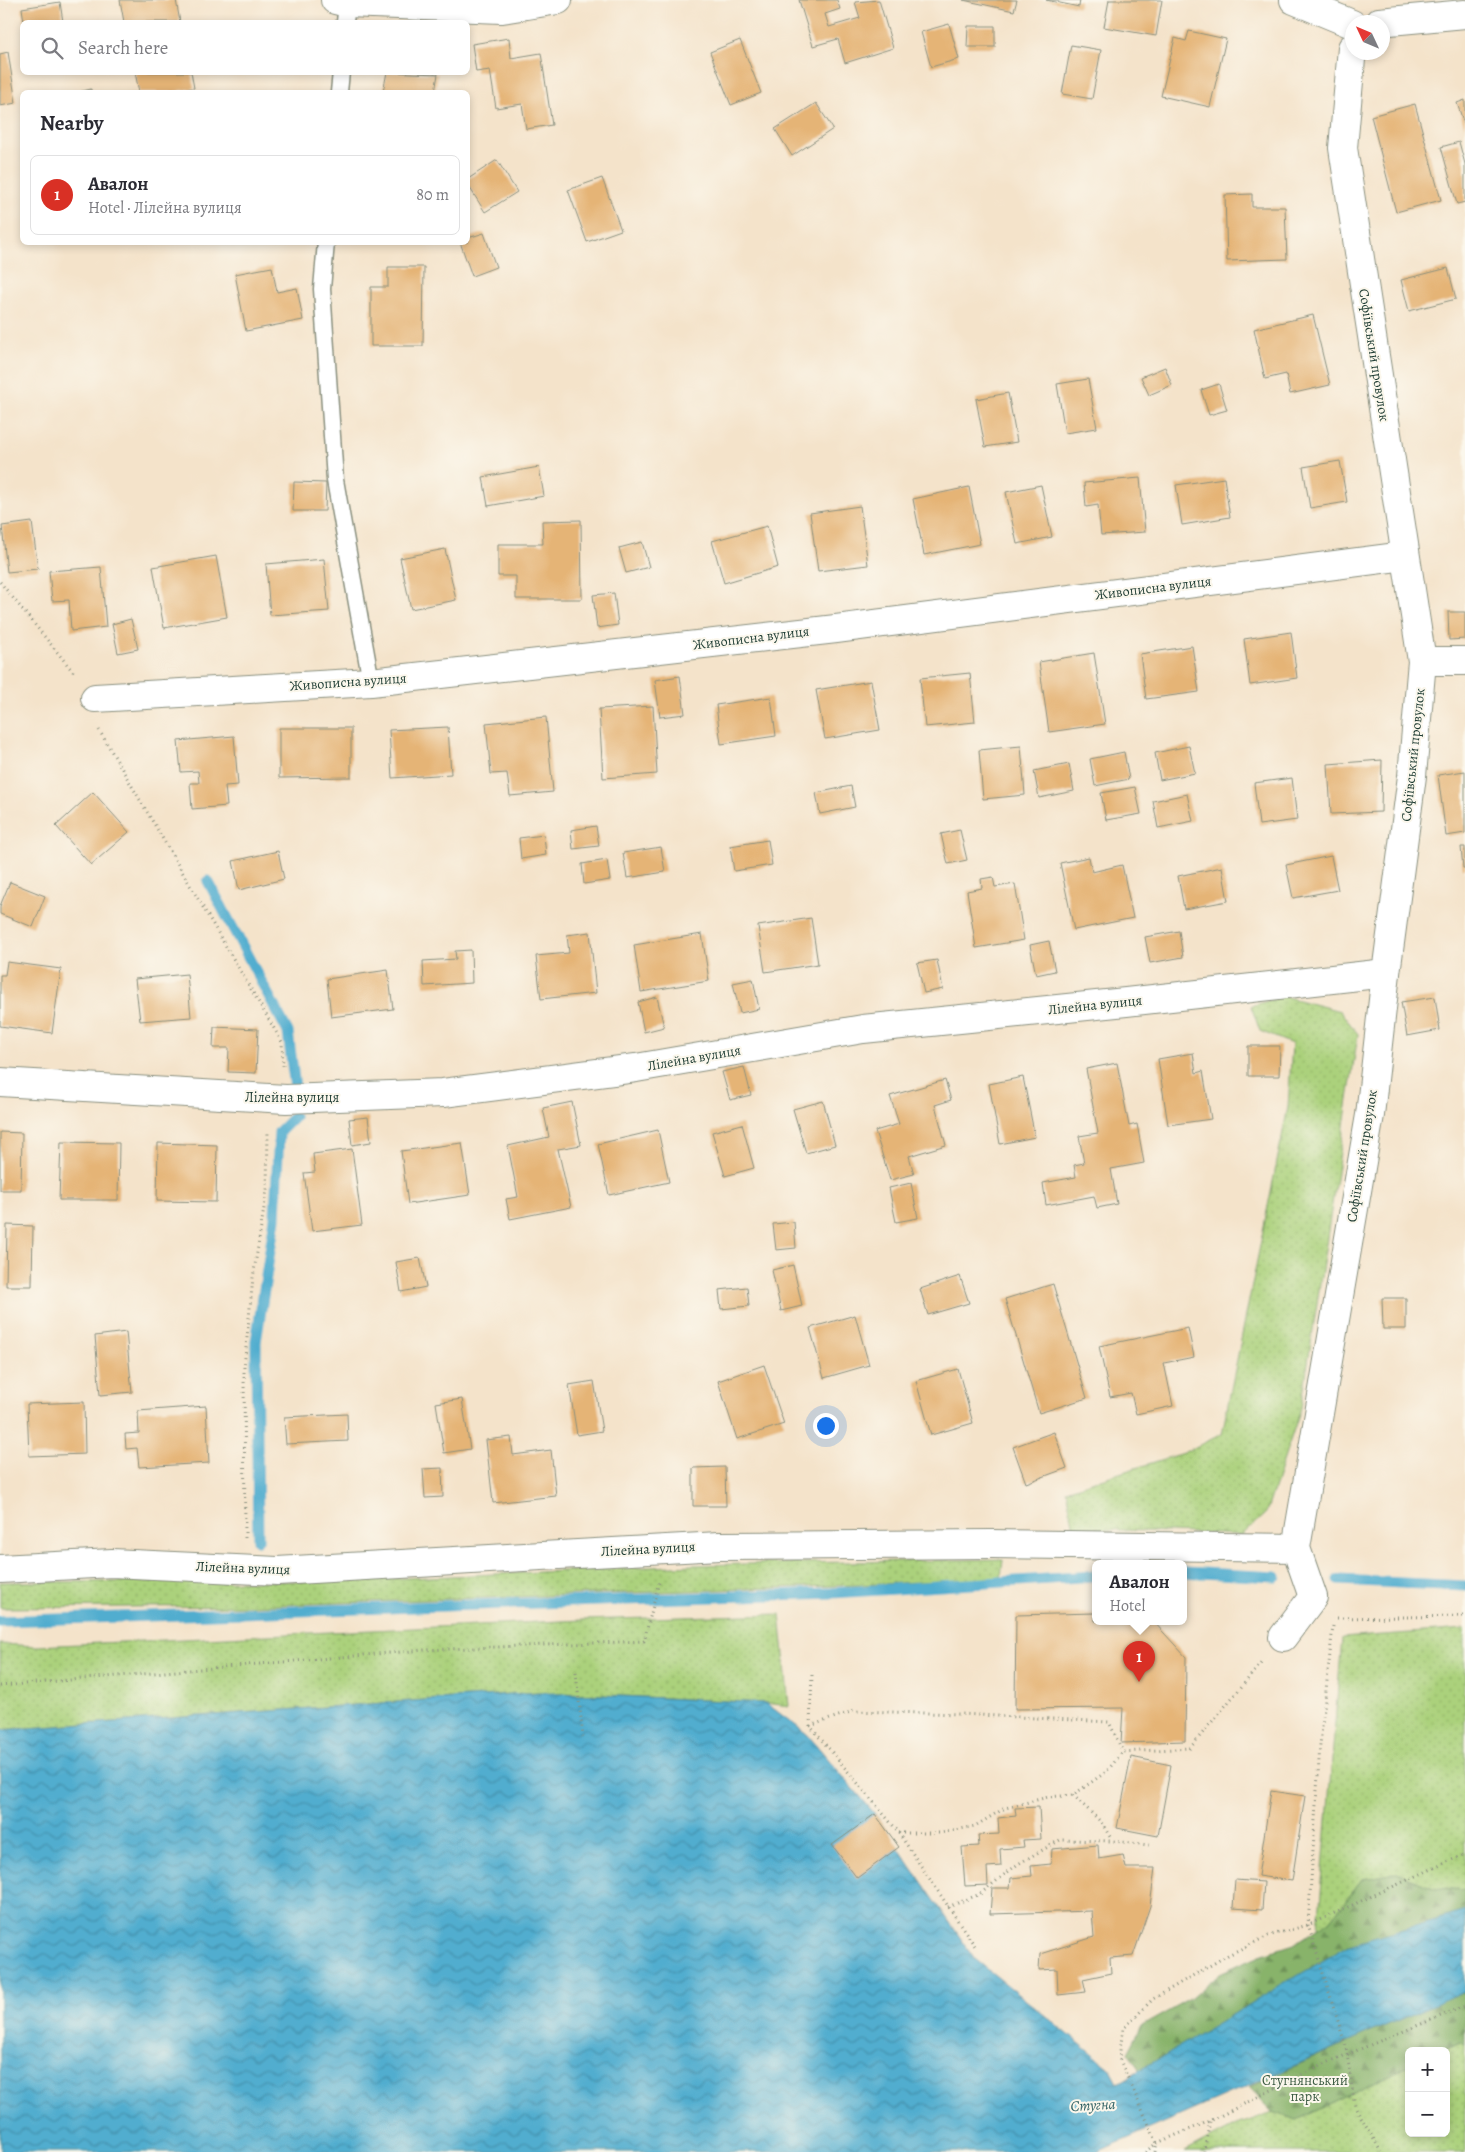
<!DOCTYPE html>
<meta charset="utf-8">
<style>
body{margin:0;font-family:Alegreya,serif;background:#f2f2f3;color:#2b2b33}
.controls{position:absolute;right:15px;bottom:15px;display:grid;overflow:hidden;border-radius:8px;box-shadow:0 2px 8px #0003}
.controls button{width:45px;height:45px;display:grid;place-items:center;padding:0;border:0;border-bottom:1px solid #e1e1e2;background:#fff;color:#2b2b33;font:25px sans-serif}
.compass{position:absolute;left:1345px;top:15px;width:45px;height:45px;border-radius:50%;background:#fff;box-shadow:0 2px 8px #0003;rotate:314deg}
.you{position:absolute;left:825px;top:1425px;width:18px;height:18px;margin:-12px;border:4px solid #fff;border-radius:50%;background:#1a73e8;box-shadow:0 0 0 8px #1a73e833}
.badge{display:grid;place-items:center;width:32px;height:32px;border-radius:50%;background:#d93025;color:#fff;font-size:16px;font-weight:700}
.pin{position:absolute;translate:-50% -41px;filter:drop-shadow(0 1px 2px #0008)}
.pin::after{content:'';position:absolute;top:26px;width:18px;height:15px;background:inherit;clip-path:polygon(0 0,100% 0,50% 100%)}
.popup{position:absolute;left:1092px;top:1560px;width:95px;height:65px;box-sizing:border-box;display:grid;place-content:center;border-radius:8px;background:#fff;filter:drop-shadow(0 1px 4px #0005);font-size:16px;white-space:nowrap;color:#7c7c81}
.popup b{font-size:19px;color:#2b2b33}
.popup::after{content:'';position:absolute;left:50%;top:100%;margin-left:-10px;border:10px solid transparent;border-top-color:#fff}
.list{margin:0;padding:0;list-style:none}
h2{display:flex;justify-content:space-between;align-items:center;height:65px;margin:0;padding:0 20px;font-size:21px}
h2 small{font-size:16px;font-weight:400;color:#7c7c81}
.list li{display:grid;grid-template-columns:32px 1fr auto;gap:15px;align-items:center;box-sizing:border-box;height:80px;margin:0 10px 10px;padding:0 10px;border:1px solid #e1e1e2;border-radius:8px}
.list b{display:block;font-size:19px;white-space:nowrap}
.list p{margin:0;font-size:16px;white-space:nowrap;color:#7c7c81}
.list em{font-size:16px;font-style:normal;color:#7c7c81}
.icon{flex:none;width:28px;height:28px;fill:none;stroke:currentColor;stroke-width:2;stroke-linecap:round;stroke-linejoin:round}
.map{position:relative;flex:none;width:1465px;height:2152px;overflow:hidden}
.search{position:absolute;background:#fff;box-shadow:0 2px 8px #0003;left:20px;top:20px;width:450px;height:55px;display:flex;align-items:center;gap:12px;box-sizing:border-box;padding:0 18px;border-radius:8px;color:#7c7c81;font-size:19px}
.panel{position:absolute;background:#fff;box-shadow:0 2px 8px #0003;left:20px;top:90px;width:450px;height:155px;border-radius:8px}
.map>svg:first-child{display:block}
.grass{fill:url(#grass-dots);stroke:#658758}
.forest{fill:url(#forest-firs);stroke:#547850}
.water{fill:url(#water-waves);stroke:#387582}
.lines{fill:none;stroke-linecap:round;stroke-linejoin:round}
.stream{stroke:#51adcf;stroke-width:11}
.building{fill:#e5b476}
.lane-casing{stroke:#8a907f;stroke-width:19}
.street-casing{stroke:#8a907f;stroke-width:30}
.path{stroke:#8a907f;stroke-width:3;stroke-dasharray:1 4;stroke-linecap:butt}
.lane{stroke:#fff;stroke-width:16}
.street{stroke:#fff;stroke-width:28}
.labels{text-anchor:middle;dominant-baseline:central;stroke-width:4;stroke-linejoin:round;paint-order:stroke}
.street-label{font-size:14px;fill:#1f3d34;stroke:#fbf7ec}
.park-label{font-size:14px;fill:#3b5b42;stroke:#fbf7ec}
.water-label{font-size:15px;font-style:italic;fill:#2e5f62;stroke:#fbf7ec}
</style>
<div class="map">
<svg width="1465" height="2152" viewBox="0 0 1465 2152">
<defs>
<pattern id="grass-dots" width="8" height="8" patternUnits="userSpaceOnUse" patternTransform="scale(1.25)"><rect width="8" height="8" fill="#abd17b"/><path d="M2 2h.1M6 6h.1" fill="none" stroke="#93b46b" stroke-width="1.8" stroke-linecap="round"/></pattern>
<pattern id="forest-firs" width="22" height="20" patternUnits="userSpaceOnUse" patternTransform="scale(1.25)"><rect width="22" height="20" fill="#88b36b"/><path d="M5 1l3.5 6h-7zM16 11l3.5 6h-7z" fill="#6f9359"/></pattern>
<pattern id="water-waves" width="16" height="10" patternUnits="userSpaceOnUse" patternTransform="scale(1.25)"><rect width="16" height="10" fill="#51adcf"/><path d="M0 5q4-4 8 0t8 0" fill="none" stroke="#438ea9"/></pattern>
</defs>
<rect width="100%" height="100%" fill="#fbf7ec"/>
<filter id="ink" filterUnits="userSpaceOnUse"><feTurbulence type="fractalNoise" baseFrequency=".02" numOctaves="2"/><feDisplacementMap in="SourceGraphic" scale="10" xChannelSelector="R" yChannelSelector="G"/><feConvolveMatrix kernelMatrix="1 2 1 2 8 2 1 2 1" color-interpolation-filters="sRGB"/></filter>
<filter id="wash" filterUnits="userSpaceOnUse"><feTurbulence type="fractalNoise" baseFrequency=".0096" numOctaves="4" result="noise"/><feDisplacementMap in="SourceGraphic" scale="20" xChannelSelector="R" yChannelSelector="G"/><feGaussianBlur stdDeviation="1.12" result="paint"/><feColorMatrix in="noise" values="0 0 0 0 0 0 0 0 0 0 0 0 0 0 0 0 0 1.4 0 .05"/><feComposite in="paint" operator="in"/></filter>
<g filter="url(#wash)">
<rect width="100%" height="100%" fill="#f4e3ca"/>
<g class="grass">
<path d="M1283 996 1340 1011 1358 1034 1301 1408 1266 1513 1242 1535 1074 1528 1066 1490 1183 1453 1222 1434 1288 1107 1292 1044 1260 1031 1251 1006Z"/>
<path d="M1003 1559 1001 1578 860 1585 249 1606 0 1608V1582L341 1581 695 1565Z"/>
<path d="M780 1614 789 1706 766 1703 539 1692 0 1730V1644L37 1646 582 1620Z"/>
<path d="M1465 1629V1890L1437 1888 1397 1873 1363 1879 1330 1921 1318 1929 1342 1638Z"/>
<path d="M1460 2042 1465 2046V2152H1185L1236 2125 1273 2112 1297 2120 1409 2065V2133H1446V2051H1441Z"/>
</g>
<g class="forest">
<path d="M1397 1873 1437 1888 1465 1890V1929L1176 2064 1140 2070 1128 2053 1142 2026 1190 1999 1220 1973 1260 1955 1294 1944 1330 1921 1363 1879Z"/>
<path d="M1465 1991V2046L1460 2042 1441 2051H1409V2066L1297 2120 1273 2112 1249 2087 1441 2000Z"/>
</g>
<path class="water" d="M539 1692 766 1703 807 1734 875 1814 975 1959 1110 2068 1118 2083 1349 1945 1465 1911V1991L1097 2152H0V1730Z"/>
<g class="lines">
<g class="stream">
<path d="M208 881 288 1032 295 1088"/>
<path d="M258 1540 256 1342 275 1218 279 1132 294 1117"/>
<path d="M1183 1572 1276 1577"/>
<path d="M1338 1580 1465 1586"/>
<path d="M0 1621 832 1593 1095 1576"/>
</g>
</g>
<g id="blocks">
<g class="building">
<path d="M120 0H176L180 22H124Z"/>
<path d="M799 0H837L840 9 825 14 829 27 860 18 855 2 879 0 893 48 845 63 838 39 813 46Z"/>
<path d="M963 0H1017L1014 11Z"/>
<path d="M1046 0H1080L1079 7Z"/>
<path d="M1109 0H1162L1156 36 1104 27Z"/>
<path d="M60 2 63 22H24L22 8Z"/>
<path d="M949 24 959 59 931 67 921 32Z"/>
<path d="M968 26H995V47H967Z"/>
<path d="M1189 31 1226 39 1210 107 1161 96 1175 38 1186 41Z"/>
<path d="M509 38 511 58 541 53 552 125 526 129 522 104 496 108 490 70 476 72 472 44Z"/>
<path d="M740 40 761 93 731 105 710 52Z"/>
<path d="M1071 45 1101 50 1092 99 1062 94Z"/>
<path d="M8 52 16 103 0 106V54Z"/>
<path d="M135 72H191L194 88 172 92H139Z"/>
<path d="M387 72 438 74 435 92H383Z"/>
<path d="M91 89V92H79Z"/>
<path d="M1465 100V127L1457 103Z"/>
<path d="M816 103 833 129 792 156 775 129Z"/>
<path d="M1415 104 1441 200 1396 212 1371 116Z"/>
<path d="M1459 142 1465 164V202L1457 204 1441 147Z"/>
<path d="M497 160 517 192 485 212 468 185V179Z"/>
<path d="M602 178 621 230 587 242 568 190Z"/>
<path d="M1252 194V207H1285L1287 259 1227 261 1225 195Z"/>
<path d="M484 233 496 267 472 276 460 242H468V238Z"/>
<path d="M272 267 277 292 297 288 303 320 246 331 235 274Z"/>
<path d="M388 267H424L423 346H371V287H388Z"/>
<path d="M1448 268 1456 299 1409 311 1401 280Z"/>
<path d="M1313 315 1330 385 1290 394 1286 374 1265 379 1254 329Z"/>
<path d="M1165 367 1172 385 1149 395 1141 377Z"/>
<path d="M1088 379 1097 428 1065 433 1057 384Z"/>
<path d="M1219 384 1227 410 1209 415 1201 390Z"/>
<path d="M1008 393 1017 442 985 447 976 399Z"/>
<path d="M1340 461 1347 502 1310 508 1303 467Z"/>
<path d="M539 467 544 496 488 506 483 477Z"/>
<path d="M1140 478 1145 532 1101 535 1098 505 1086 507 1084 483Z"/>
<path d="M1224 478 1230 517 1182 525 1176 485Z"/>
<path d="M294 482 326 483 325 511H293Z"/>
<path d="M1041 485 1052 537 1017 544 1006 492Z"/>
<path d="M969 487 980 544 924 555 913 499Z"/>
<path d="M860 506 868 565 818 571 810 513Z"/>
<path d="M581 520 582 599H516V576H498V544H543L542 521Z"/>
<path d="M32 522 38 569 7 572 2 526Z"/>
<path d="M767 526 778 567 724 583 712 541Z"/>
<path d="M642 542 649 567 626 573 619 548Z"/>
<path d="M445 549 456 600 411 609 400 558Z"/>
<path d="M216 556 227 617 164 628 153 567Z"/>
<path d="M324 559 329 611 270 615 266 564Z"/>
<path d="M101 567 106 627 71 631 69 600 52 601 49 571Z"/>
<path d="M614 593 618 625 597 628 593 595Z"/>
<path d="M1448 612H1465V639L1449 640Z"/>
<path d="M131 619 138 649 118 653 112 624Z"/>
<path d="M1291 632 1297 678 1250 685 1244 639Z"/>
<path d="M1192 646 1199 692 1146 699 1140 654Z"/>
<path d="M1094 653 1105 724 1049 732 1039 662Z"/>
<path d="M970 673 975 722 925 727 920 678Z"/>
<path d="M680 676 685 714 660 717 655 680Z"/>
<path d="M871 681 880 730 825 739 816 690Z"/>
<path d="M771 697 776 736 721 744 716 705Z"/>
<path d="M653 706 657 774 603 778 599 709Z"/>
<path d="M546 717 553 792 510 796 507 773 491 774 486 723Z"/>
<path d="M448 727 451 774 392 778 389 730Z"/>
<path d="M279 728H351V777L279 778Z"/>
<path d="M234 736 238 785 225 786 227 806 192 809 190 783H199L198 771 181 772 178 741Z"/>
<path d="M1021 746 1025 795 983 799 979 750Z"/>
<path d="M1189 746 1195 773 1160 780 1155 753Z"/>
<path d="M1124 752 1129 779 1095 786 1090 759Z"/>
<path d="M1382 760 1381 812 1331 814 1328 764Z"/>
<path d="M1069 764 1074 791 1039 798 1034 771Z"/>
<path d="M1465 771V833L1446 836 1438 775Z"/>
<path d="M1292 778 1297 820 1259 825 1254 783Z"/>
<path d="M851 786 855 807 820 814 816 793Z"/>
<path d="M1135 787 1141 814 1106 820 1101 793Z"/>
<path d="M93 792 129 832 91 865 56 826Z"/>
<path d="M1187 794 1193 821 1158 828 1153 801Z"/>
<path d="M596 826 599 846 573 849 571 830Z"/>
<path d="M960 830 967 860 948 864 941 834Z"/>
<path d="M544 835 546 855 521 859 519 838Z"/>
<path d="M768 840 772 865 734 871 730 846Z"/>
<path d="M661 847 665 872 627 878 623 853Z"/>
<path d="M1461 847H1465V868H1463Z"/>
<path d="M278 851 284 879 239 890 233 861Z"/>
<path d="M1331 856 1338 890 1293 898 1286 865Z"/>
<path d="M1089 857 1092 872 1122 865 1133 918 1074 930 1060 863Z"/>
<path d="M607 860 610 880 584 884 582 864Z"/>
<path d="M1222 867 1228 901 1184 909 1178 876Z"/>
<path d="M993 877 995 887 1015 884 1024 940 976 948 967 891 982 888 981 879Z"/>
<path d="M10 882 45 896 33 927 0 914V906Z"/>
<path d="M811 918 818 964 765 972 758 926Z"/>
<path d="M1179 931 1183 957 1150 963 1145 937Z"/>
<path d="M590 932 596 993 541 999 536 956 569 953 567 935Z"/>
<path d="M702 934 709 981 641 992 634 945Z"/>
<path d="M1049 941 1055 971 1036 975 1030 945Z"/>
<path d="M471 950 472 983 424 986 423 961 456 959 455 951Z"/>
<path d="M937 960 943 989 924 993 917 963Z"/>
<path d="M7 962 61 969 52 1033 0 1026V975H5Z"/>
<path d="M388 970 393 1009 331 1017 327 979Z"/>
<path d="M187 974 191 1017 140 1021 135 979Z"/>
<path d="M753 979 759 1009 740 1013 733 983Z"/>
<path d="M657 997 664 1027 644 1032 638 1002Z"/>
<path d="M1435 997 1440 1030 1407 1036 1401 1002Z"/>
<path d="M214 1027 258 1029 256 1073 228 1072 229 1048H213Z"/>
<path d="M1248 1046H1280L1279 1076H1248Z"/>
<path d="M1193 1053 1196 1073 1203 1071 1211 1119 1168 1125 1158 1059Z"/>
<path d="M1117 1063 1129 1126 1137 1124 1144 1163 1111 1169 1117 1204 1097 1208 1094 1196 1046 1205 1043 1183 1076 1177 1074 1165 1084 1163 1079 1136 1098 1133 1086 1069Z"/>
<path d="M744 1067 751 1095 730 1100 722 1072Z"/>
<path d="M1023 1077 1035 1137 1000 1144 989 1084Z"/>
<path d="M945 1080 951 1100 935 1105 946 1145 909 1156 914 1174 890 1180 875 1131 899 1124 890 1096Z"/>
<path d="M823 1101 835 1145 806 1153 793 1109Z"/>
<path d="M572 1102 581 1145 558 1149 571 1207 510 1219 506 1199 518 1197 508 1146 549 1137 543 1108Z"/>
<path d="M368 1117 371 1142 352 1145 349 1119Z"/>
<path d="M742 1124 754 1168 725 1176 712 1132Z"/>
<path d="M658 1130 669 1182 609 1195 598 1144Z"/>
<path d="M0 1132 22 1133 21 1190H0Z"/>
<path d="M61 1142 119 1143 118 1200H59Z"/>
<path d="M158 1143 217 1145 216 1202 157 1201Z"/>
<path d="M462 1143 470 1195 408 1204 401 1151Z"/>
<path d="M352 1149 362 1225 312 1231 304 1173 315 1172 313 1154Z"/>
<path d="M911 1183 918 1218 896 1222 889 1188Z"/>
<path d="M794 1222 796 1248 776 1250 773 1224Z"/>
<path d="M7 1225 33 1226 32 1286H6Z"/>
<path d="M420 1258 426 1287 401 1292 396 1262Z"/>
<path d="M793 1265 802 1306 781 1311 772 1270Z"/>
<path d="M960 1276 969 1303 928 1315 920 1289Z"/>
<path d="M1053 1284 1087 1398 1039 1413 1005 1299Z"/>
<path d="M747 1287 749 1306 721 1309 719 1290Z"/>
<path d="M1382 1298H1406V1329H1383Z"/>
<path d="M855 1315 869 1365 824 1378 810 1328Z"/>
<path d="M1188 1328 1194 1357 1164 1363 1173 1406 1136 1414 1131 1393 1110 1397 1099 1346Z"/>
<path d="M126 1332 132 1392 100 1395 95 1336Z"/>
<path d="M764 1365 784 1424 737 1439 718 1381Z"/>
<path d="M958 1369 973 1423 931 1435 916 1381Z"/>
<path d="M594 1381 602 1431 577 1435 569 1385Z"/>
<path d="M462 1399 470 1449 444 1453 436 1403Z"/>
<path d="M84 1402 85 1454 29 1456 27 1404Z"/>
<path d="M206 1406 209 1463 139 1467 137 1448 126 1449 125 1434 139 1433 138 1411Z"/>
<path d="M347 1414 348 1441 286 1444 284 1417Z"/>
<path d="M1054 1432 1067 1468 1026 1483 1013 1447Z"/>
<path d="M511 1437 513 1455 551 1450 556 1496 493 1503 486 1440Z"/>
<path d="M725 1467 726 1506H693V1468Z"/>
<path d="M442 1468 443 1497 425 1498 423 1469Z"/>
<path d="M1095 1613V1621H1153L1186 1657 1185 1741 1121 1743 1123 1708 1015 1709 1016 1615Z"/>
<path d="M1131 1757 1171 1765 1158 1836 1117 1828Z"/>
<path d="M1271 1791 1305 1796 1292 1881 1258 1876Z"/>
<path d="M1039 1807 1041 1839 1023 1840 1024 1847 1000 1849 1001 1866 987 1867 988 1885 965 1886 962 1847 979 1846 978 1835 999 1834 998 1818 1016 1816 1015 1808Z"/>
<path d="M875 1814 899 1847 857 1878 832 1845Z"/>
<path d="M1098 1845 1099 1859 1123 1855 1126 1868H1155L1150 1906 1133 1956 1110 1958 1111 1973 1083 1979 1086 1992 1058 1995 1057 1969 1039 1970 1040 1954 1094 1937 1092 1911 990 1914 992 1888H1010L1011 1878 1032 1876 1031 1866 1051 1864 1052 1849Z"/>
<path d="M1235 1880 1264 1882 1262 1910 1233 1908Z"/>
</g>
</g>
</g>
<g filter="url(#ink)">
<use href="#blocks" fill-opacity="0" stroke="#8a907f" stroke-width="1"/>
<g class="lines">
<g class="lane-casing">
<g id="lane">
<path d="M345 22 347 3"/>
<path d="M339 92 341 72"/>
<path d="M326 242 322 289 335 480 371 682"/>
</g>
</g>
<g class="street-casing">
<g id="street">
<path d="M335 0 347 3 502 9 558 0"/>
<path d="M1294 0 1352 24"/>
<path d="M1379 22 1465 14"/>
<path d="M1422 661H1465"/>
<path d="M95 698 371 682 836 629 1405 556"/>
<path d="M0 1082 286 1099 443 1093 636 1068 863 1029 1126 1002 1386 973"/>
<path d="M0 1569 112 1563 277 1571 719 1546 992 1544 1296 1548"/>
<path d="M1283 1637 1313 1597 1296 1548 1370 1115 1386 973 1412 776 1422 661 1343 148 1352 48"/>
</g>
</g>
<g class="path">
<path d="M0 582 75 674"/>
<path d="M99 730 282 1042 283 1066"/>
<path d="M245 1538 244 1367 253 1278 267 1189 268 1131"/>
<path d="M1337 1618 1465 1616"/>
<path d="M1333 1626 1320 1745 1308 1925 1346 2047 1355 2106 1381 2152"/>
<path d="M576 1672 583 1737"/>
<path d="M812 1675 810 1726 896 1829 977 1949"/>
<path d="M0 1686 424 1650 644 1641 659 1582"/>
<path d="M810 1726 853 1711 961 1714 1109 1722 1123 1752"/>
<path d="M1073 1795 1101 1822 1112 1840"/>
<path d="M898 1833H941L975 1826 1005 1808 1048 1797 1073 1795 1106 1772 1123 1752 1190 1748 1263 1661"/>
<path d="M948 1907 980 1894 1018 1864 1060 1840 1113 1841 1149 1845"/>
<path d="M1145 2152 1157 2143 1210 2121 1319 2066 1465 2006"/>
<path d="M1155 2152 1157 2143 1119 2058 1123 2029 1153 1999 1228 1955 1268 1936 1308 1925 1465 1854"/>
<path d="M1204 2152 1210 2121"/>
</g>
<use href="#lane" class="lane"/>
<use href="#street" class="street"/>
</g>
</g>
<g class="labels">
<g class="street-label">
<text transform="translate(1374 355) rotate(81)">Софіївський провулок</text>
<text transform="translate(1153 588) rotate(-7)">Живописна вулиця</text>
<text transform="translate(751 638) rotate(-7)">Живописна вулиця</text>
<text transform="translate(348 682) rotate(-4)">Живописна вулиця</text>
<text transform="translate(1413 755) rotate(-84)">Софіївський провулок</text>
<text transform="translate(1095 1005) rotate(-6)">Лілейна вулиця</text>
<text transform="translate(694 1058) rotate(-10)">Лілейна вулиця</text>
<text x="292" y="1097">Лілейна вулиця</text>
<text transform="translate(1362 1156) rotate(-81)">Софіївський провулок</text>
<text transform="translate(648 1549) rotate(-3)">Лілейна вулиця</text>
<text transform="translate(243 1568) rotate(2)">Лілейна вулиця</text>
</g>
<g class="park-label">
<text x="1305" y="2080">Стугнянський<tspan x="1305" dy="16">парк</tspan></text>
</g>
<g class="water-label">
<text transform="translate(1093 2105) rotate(-3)">Стугна</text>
</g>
</g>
</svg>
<div class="controls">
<button>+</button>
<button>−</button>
</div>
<svg class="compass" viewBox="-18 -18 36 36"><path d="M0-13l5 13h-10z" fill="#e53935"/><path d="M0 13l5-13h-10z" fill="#7c7c81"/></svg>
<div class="you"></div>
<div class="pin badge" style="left:1139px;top:1682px">1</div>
<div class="popup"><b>Авалон</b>Hotel</div>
<div class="search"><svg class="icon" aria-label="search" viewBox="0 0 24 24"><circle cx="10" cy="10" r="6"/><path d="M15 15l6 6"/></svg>Search here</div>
<section class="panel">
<h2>Nearby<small></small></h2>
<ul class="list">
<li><span class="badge">1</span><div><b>Авалон</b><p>Hotel · Лілейна вулиця</p></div><em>80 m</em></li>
</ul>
</section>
</div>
